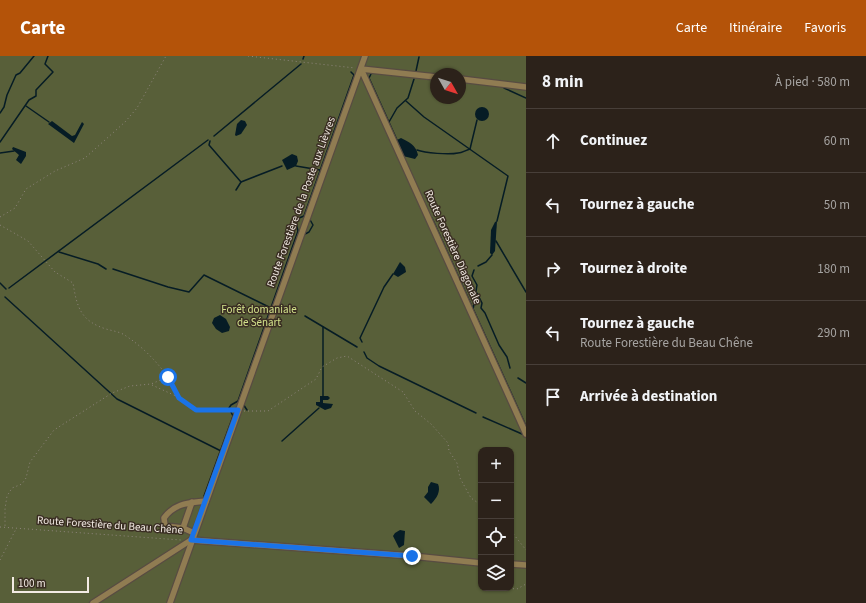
<!DOCTYPE html>
<html lang="fr">
<meta charset="utf-8">
<style>
body{margin:0;font-family:"Source Sans 3",sans-serif;background:#342a23;color:#f1f3f6}
.controls{position:absolute;right:12px;bottom:12px;display:grid;overflow:hidden;border-radius:8px;box-shadow:0 1px 3px #0004}
.controls button{width:36px;height:36px;display:grid;place-items:center;padding:0;border:0;border-bottom:1px solid #483f39;background:#2c221a;color:#f1f3f6;font:20px sans-serif}
.compass{position:absolute;left:430px;top:12px;width:36px;height:36px;border-radius:50%;background:#2c221a;box-shadow:0 1px 3px #0004;rotate:129deg}
.scale{position:absolute;left:12px;bottom:10px;width:77px;box-sizing:border-box;padding-left:4px;border:2px solid #f3ebe4;border-top:0;font-size:11px;line-height:14px;white-space:nowrap;color:#f3ebe4;-webkit-text-stroke:3px #3a2e23;paint-order:stroke}
.stop{position:absolute;width:12px;height:12px;margin:-9px;border:3px solid #1a73e8;border-radius:50%;background:#fff}
.stop.end{background:#1a73e8;border-color:#fff;box-shadow:0 1px 4px #0008}
.list{margin:0;padding:0;list-style:none}
h2{display:flex;justify-content:space-between;align-items:center;height:52px;margin:0;padding:0 16px;font-size:17px}
h2 small{font-size:13px;font-weight:400;color:#a6a4a2}
.list li{display:grid;grid-template-columns:26px 1fr auto;gap:12px;align-items:center;box-sizing:border-box;height:64px;padding:0 16px;border-top:1px solid #483f39}
.list b{display:block;font-size:15px;white-space:nowrap}
.list p{margin:0;font-size:13px;white-space:nowrap;color:#a6a4a2}
.list em{font-size:13px;font-style:normal;color:#a6a4a2}
.icon{flex:none;width:22px;height:22px;fill:none;stroke:currentColor;stroke-width:2;stroke-linecap:round;stroke-linejoin:round}
.map{position:relative;flex:none;width:526px;height:547px;overflow:hidden}
header{display:flex;align-items:center;gap:24px;box-sizing:border-box;height:56px;padding:0 20px;background:#b45309;color:#fff}
header strong{font-size:19px}
nav{display:flex;gap:22px;margin-inline-start:auto;font-size:14px}
main{display:flex}
aside{flex:1;background:#2c221a}
.map>svg:first-child{display:block}
.green{fill:#585f39;fill-rule:evenodd}
.water{fill:#061c25}
.lines{fill:none;stroke-linecap:round;stroke-linejoin:round}
.stream{stroke:#061c25;stroke-width:1.5}
.minor-casing{stroke:#584c42;stroke-width:8}
.path{stroke:#8f857c;stroke-width:1;stroke-dasharray:1 3;stroke-linecap:butt}
.minor{stroke:#907c52;stroke-width:5.5}
.route{stroke:#1a73e8;stroke-width:5}
.labels{text-anchor:middle;dominant-baseline:central;stroke-width:3;stroke-linejoin:round;paint-order:stroke}
.street-label{font-size:11px;fill:#f3ebe4;stroke:#3a2e23}
.park-label{font-size:11px;fill:#d3e28b;stroke:#3a2e23}
</style>
<header>
<strong>Carte</strong>
<nav><a>Carte</a><a>Itinéraire</a><a>Favoris</a></nav>
</header>
<main>
<div class="map">
<svg width="526" height="547" viewBox="0 0 526 547">
<rect width="100%" height="100%" fill="#3a2e23"/>
<path class="green" d="M0 0H526V547H0ZM436 18H460V42H436ZM481 394H511V532H481Z"/>
<g class="water">
<circle cx="482" cy="58" r="7"/>
<path d="M241 64 245 65 247 69 241 78 236 80 235 79 237 68Z"/>
<path d="M52 65 72 80 75 79 82 66 84 68 74 87 48 68Z"/>
<path d="M401 82C409 86 416 89 418 99L415 103 403 100 397 84Z"/>
<path d="M13 91 26 96V100L21 108 16 104 19 99 12 93Z"/>
<path d="M292 98 297 100 298 105 296 110 287 114 282 104Z"/>
<path d="M497 165 495 195 492 199 490 197 491 174 495 166Z"/>
<path d="M400 206 405 211 406 216 398 221 393 218Z"/>
<path d="M220 259 226 263 230 271 229 275 222 277 216 273 212 267 214 262Z"/>
<path d="M320 340H328L330 342 328 344H323V347L333 348 331 352 325 354 316 349V346H320Z"/>
<path d="M431 426 438 428C441 435 437 442 431 448L424 441 428 436V431Z"/>
<path d="M400 474 405 475 404 489 399 492 393 480 395 477Z"/>
</g>
<g class="lines">
<g class="stream">
<path d="M303 3 304 0"/>
<path d="M416 15 419 1"/>
<path d="M371 18 369 22 397 84"/>
<path d="M504 32 526 42"/>
<path d="M406 45 424 61 508 120 497 165"/>
<path d="M26 50 49 66"/>
<path d="M0 57 4 51 7 39 16 19 20 17 34 0"/>
<path d="M389 66 397 52 408 42 414 23"/>
<path d="M214 80 301 8"/>
<path d="M210 85 209 89 241 126"/>
<path d="M0 86 29 44 36 40V34L53 16 45 8 48 0"/>
<path d="M417 94C425 97 449 99 458 97 462 97 466 94 470 93L477 64"/>
<path d="M0 97 14 95"/>
<path d="M296 110 320 114"/>
<path d="M236 134 241 126 282 110"/>
<path d="M432 162 526 370"/>
<path d="M303 179 309 176 313 169 309 162"/>
<path d="M496 185 526 236"/>
<path d="M59 196 98 208 106 213"/>
<path d="M478 210 486 206 492 199"/>
<path d="M113 213 168 231 189 236 204 219 271 252"/>
<path d="M0 227 6 233"/>
<path d="M9 232 208 84"/>
<path d="M477 237 482 247 481 252 485 257 499 289 507 301 510 312"/>
<path d="M5 241 117 343 221 395"/>
<path d="M473 254 477 229 472 220 474 214"/>
<path d="M277 255 293 254"/>
<path d="M305 260 357 291"/>
<path d="M362 286 360 282 384 231 393 218"/>
<path d="M364 296 367 302 379 310 476 357"/>
<path d="M518 322 526 327"/>
<path d="M323 340V271"/>
<path d="M243 348 247 354"/>
<path d="M483 361 522 378"/>
<path d="M282 385 319 352"/>
<path d="M204 440 233 360 229 352 231 349 238 345 298 175 296 167 299 162 304 160 354 19 351 16"/>
</g>
<g class="minor-casing">
<g id="minor">
<path d="M361 13 526 378"/>
<path d="M361 13 436 21"/>
<path d="M460 23 526 31"/>
<path d="M183 472 192 446"/>
<path d="M194 477 183 472 165 470 164 462C175 447 188 447 206 445"/>
<path d="M191 484 412 500 481 507"/>
<path d="M511 508 526 509"/>
<path d="M93 547 191 484"/>
<path d="M170 547 365 0"/>
</g>
</g>
<g class="path">
<path d="M248 0 355 12"/>
<path d="M0 161 15 152 26 133 55 115 85 102 125 66 137 52 166 0"/>
<path d="M0 169 28 185 55 216 73 227C77 252 81 265 106 273 113 275 121 276 126 280 143 291 156 305 168 321L151 328 130 330 112 337 54 374 30 406 26 422 22 428 12 432 7 440 5 453V471"/>
<path d="M168 321 179 342 196 354H233"/>
<path d="M152 329 178 341"/>
<path d="M244 355H268L316 323 322 311 337 302 347 300 403 336 415 355 431 368 448 387 449 395 457 407 460 422 471 442 481 449"/>
<path d="M0 471 181 484"/>
<path d="M511 475 526 494"/>
<path d="M0 504 16 473"/>
<path d="M505 532 517 533 526 528"/>
</g>
<use href="#minor" class="minor"/>
</g>
<g class="lines">
<path class="route" d="M168 321 179 342 196 354H238L191 484 412 500"/>
</g>
<g class="labels">
<g class="street-label">
<text transform="translate(301 146) rotate(-70)">Route Forestière de la Poste aux Lièvres</text>
<text transform="translate(453 191) rotate(66)">Route Forestière Diagonale</text>
<text transform="translate(110 469) rotate(4)">Route Forestière du Beau Chêne</text>
</g>
<g class="park-label">
<text x="259" y="253">Forêt domaniale<tspan x="259" dy="13">de Sénart</tspan></text>
</g>
</g>
</svg>
<div class="controls">
<button>+</button>
<button>−</button>
<button><svg class="icon" aria-label="locate" viewBox="0 0 24 24"><circle cx="12" cy="12" r="6"/><path d="M12 2v4M12 18v4M2 12h4M18 12h4"/></svg></button>
<button><svg class="icon" aria-label="layers" viewBox="0 0 24 24"><path d="M12 4l9 5-9 5-9-5zM3 14l9 5 9-5"/></svg></button>
</div>
<svg class="compass" viewBox="-18 -18 36 36"><path d="M0-13l5 13h-10z" fill="#e53935"/><path d="M0 13l5-13h-10z" fill="#a6a4a2"/></svg>
<div class="scale">100 m</div>
<div class="stop" style="left:168px;top:321px"></div>
<div class="stop end" style="left:412px;top:500px"></div>
</div>
<aside>
<h2>8 min<small>À pied · 580 m</small></h2>
<ul class="list">
<li><svg class="icon" aria-label="ahead" viewBox="0 0 24 24"><path d="M12 20V5M6 11l6-6 6 6"/></svg><div><b>Continuez</b></div><em>60 m</em></li>
<li><svg class="icon" aria-label="left" viewBox="0 0 24 24"><path d="M17 20v-9H6M10 6l-5 5 5 5"/></svg><div><b>Tournez à gauche</b></div><em>50 m</em></li>
<li><svg class="icon" aria-label="right" viewBox="0 0 24 24"><path d="M7 20v-9h11M14 6l5 5-5 5"/></svg><div><b>Tournez à droite</b></div><em>180 m</em></li>
<li><svg class="icon" aria-label="left" viewBox="0 0 24 24"><path d="M17 20v-9H6M10 6l-5 5 5 5"/></svg><div><b>Tournez à gauche</b><p>Route Forestière du Beau Chêne</p></div><em>290 m</em></li>
<li><svg class="icon" aria-label="arrive" viewBox="0 0 24 24"><path d="M6 21V4h12l-3 4 3 4H6"/></svg><div><b>Arrivée à destination</b></div></li>
</ul>
</aside>
</main>
